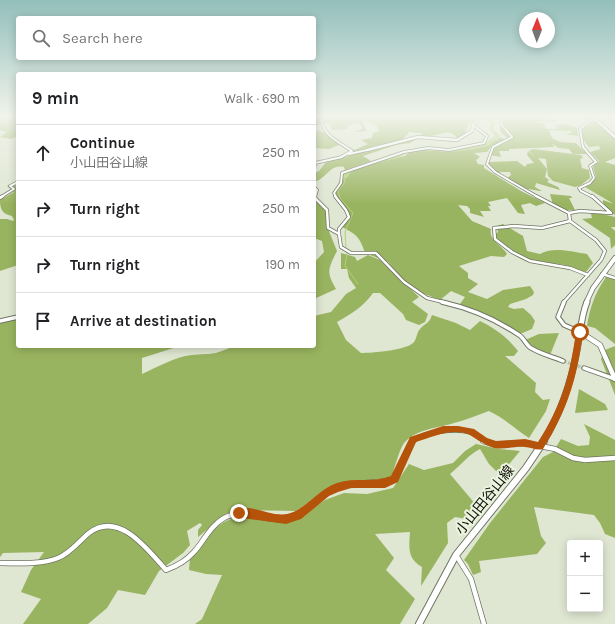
<!DOCTYPE html>
<meta charset="utf-8">
<style>
body{margin:0;font-family:Karla,"Noto Sans JP",sans-serif;background:#f2f2f2;color:#202124}
.controls{position:absolute;right:12px;bottom:12px;display:grid;overflow:hidden;border-radius:4px;box-shadow:0 2px 10px #0003}
.controls button{width:36px;height:36px;display:grid;place-items:center;padding:0;border:0;border-bottom:1px solid #e0e0e0;background:#fff;color:#202124;font:20px sans-serif}
.compass{position:absolute;left:519px;top:12px;width:36px;height:36px;border-radius:50%;background:#fff;box-shadow:0 2px 10px #0003;rotate:1deg}
.stop{position:absolute;width:12px;height:12px;margin:-9px;border:3px solid #b45309;border-radius:50%;background:#fff}
.stop.end{background:#b45309;border-color:#fff;box-shadow:0 1px 4px #0008}
.list{margin:0;padding:0;list-style:none}
h2{display:flex;justify-content:space-between;align-items:center;height:52px;margin:0;padding:0 16px;font-size:17px}
h2 small{font-size:13px;font-weight:400;color:#757577}
.list li{display:grid;grid-template-columns:26px 1fr auto;gap:12px;align-items:center;box-sizing:border-box;height:56px;padding:0 16px;border-top:1px solid #e0e0e0}
.list b{display:block;font-size:15px;white-space:nowrap}
.list p{margin:0;font-size:13px;white-space:nowrap;color:#757577}
.list em{font-size:13px;font-style:normal;color:#757577}
.icon{flex:none;width:22px;height:22px;fill:none;stroke:currentColor;stroke-width:2;stroke-linecap:round;stroke-linejoin:round}
.map{position:relative;flex:none;width:615px;height:624px;overflow:hidden}
.search{position:absolute;background:#fff;box-shadow:0 2px 10px #0003;left:16px;top:16px;width:300px;height:44px;display:flex;align-items:center;gap:10px;box-sizing:border-box;padding:0 14px;border-radius:4px;color:#757577;font-size:15px}
.panel{position:absolute;background:#fff;box-shadow:0 2px 10px #0003;left:16px;top:72px;width:300px;height:276px;border-radius:4px}
.map>svg:first-child{display:block}
.green{fill:#a7ba83}
.forest{fill:#99b460}
.lines{fill:none;stroke-linecap:round;stroke-linejoin:round}
.stream{stroke:#b3d07a;stroke-width:1}
.river{fill:#b3d07a;fill-rule:evenodd}
.minor-tunnel{stroke:#c0c6b4;stroke-width:3.5;stroke-dasharray:3.5 1.5;stroke-linecap:butt}
.minor-far3-casing{stroke:#6e7563;stroke-width:3.5}
.minor-far2-casing{stroke:#6e7563;stroke-width:4}
.minor-far1-casing{stroke:#6e7563;stroke-width:5.5}
.minor-casing{stroke:#6e7563;stroke-width:6}
.tertiary-far1-casing{stroke:#6e7563;stroke-width:4}
.tertiary-casing{stroke:#6e7563;stroke-width:6}
.secondary-far3-casing{stroke:#6e7563;stroke-width:4.5}
.secondary-far2-casing{stroke:#6e7563;stroke-width:5.5}
.secondary-far1-casing{stroke:#6e7563;stroke-width:7}
.secondary-casing{stroke:#6e7563;stroke-width:8}
.minor-far3{stroke:#fff;stroke-width:2}
.minor-far2{stroke:#fff;stroke-width:2.5}
.minor-far1{stroke:#fff;stroke-width:3.5}
.minor{stroke:#fff;stroke-width:4.5}
.tertiary-far1{stroke:#fff;stroke-width:2.5}
.tertiary{stroke:#fff;stroke-width:4.5}
.secondary-far3{stroke:#fff;stroke-width:3}
.secondary-far2{stroke:#fff;stroke-width:4}
.secondary-far1{stroke:#fff;stroke-width:5}
.secondary{stroke:#fff;stroke-width:6}
.route{fill:#b45309}
.labels{text-anchor:middle;dominant-baseline:central;stroke-width:4;stroke-linejoin:round;paint-order:stroke}
.near-street-label{font-size:14px;fill:#0f110a;stroke:#ecf4df}
</style>
<div class="map">
<svg width="615" height="624" viewBox="0 0 615 624">
<rect width="100%" height="100%" fill="#dfe6d2"/>
<path class="green" d="M0 117H18V132L5 127 13 124 0 123Z"/>
<g class="forest">
<path d="M314 117H479L468 125 465 134 457 138C450 128 440 134 432 136 429 137 424 136 421 136L422 133 408 132V134L401 140 350 152 368 144 361 140 372 138 373 133 379 131C377 123 370 121 363 121L366 131 355 132 362 129 361 125 357 123 347 126V129L332 130 330 124 322 123 314 128Z"/>
<path d="M500 117H541L538 119 555 120 556 122 537 121 538 123H543L546 129H558L555 125 567 124 577 128 578 136 565 134 571 133 572 131 549 130 552 138 560 142 576 143 587 154H573L569 149 559 148 552 144 554 147 509 149V151H499L501 157 490 155 495 146 509 140 500 131Z"/>
<path d="M592 121H595L615 140V158L605 162 615 165V215L603 208V200L614 204 585 187 596 177 593 167 599 161 590 152 600 149 599 146 589 147 581 137 578 128Z"/>
<path d="M0 123 15 124 6 127 18 132V136L11 139 0 137 7 132 0 130Z"/>
<path d="M314 130 328 133 339 145 329 149 314 148Z"/>
<path d="M419 137 432 138 417 139 410 143 396 145 363 156 371 161 345 170 344 167C329 164 327 179 314 182V173L319 171 326 162Z"/>
<path d="M499 137 507 140 491 147 487 152 474 153 480 157 476 160 478 164 484 165V168L521 191 545 203 536 206 530 203 521 205 525 214 518 213 507 198 488 202 491 206H488L491 211H480L484 217 470 213V209L467 206 458 205 472 221 491 229C488 240 502 245 507 254L504 257 491 256 459 266 468 273V278L478 284 468 292 487 299 503 290 530 286 534 292 533 295 526 299 510 304 508 307 514 309 523 308 531 315 535 321 532 329 520 334 487 315 460 304 465 297 451 291 440 300 410 288 388 262 365 253C360 237 356 234 342 227L348 219 347 214 334 195 343 173 370 163 405 156C416 145 433 153 447 151 465 150 482 146 498 139Z"/>
<path d="M533 149 581 155 583 158 580 159 582 168 589 170 590 178 581 185 575 187 553 181 548 176 546 159 538 158 547 169 545 177 549 180 547 182 558 187 560 190 536 183 535 187 542 191H540L517 187 506 179 511 175 510 172H500L501 176 492 171 487 165 489 162 517 161 525 167 527 164 534 163 527 155 528 151 536 157 529 151Z"/>
<path d="M18 181V265L0 271V219H7L13 221 14 220 12 216C2 214 0 209 0 200L14 192 7 186Z"/>
<path d="M550 194 571 196 572 198H569L575 210H566L553 205Z"/>
<path d="M314 197 318 199 326 210 328 216 326 224 337 251C328 269 326 272 336 289L314 299V263L324 252 322 241 314 238Z"/>
<path d="M593 212 615 217V227H611L615 231V245L611 249 610 238 582 219 592 218 591 214Z"/>
<path d="M503 224 523 236 527 251 540 254C552 246 574 252 587 254L593 263 586 272C578 271 573 267 565 265 558 263 548 264 540 264 520 263 507 250 494 236L498 232 497 226Z"/>
<path d="M341 253 355 257 357 261 368 255 380 260 419 297 412 302 428 314 425 322 419 325 406 320 403 314 380 293H373C363 307 351 314 337 322L346 340 361 353C372 353 406 350 413 343 417 340 416 333 420 329 425 323 429 324 432 315L456 323 470 330 480 321C496 329 507 337 518 351L514 356H505L536 383 535 392 543 400 550 399 546 411 529 438C515 429 504 418 489 411 477 415 466 420 454 423 438 428 417 429 405 442 399 448 393 475 389 485L342 489 306 504 296 511 245 510 226 514 198 537V530L202 525 200 523 187 531 190 545 183 553 159 571 145 595 118 590 107 608 88 624H23L41 599 21 592 31 570 44 552 3 553 0 557V323L18 318V346H180L142 358V374C158 367 174 357 192 355 211 353 214 356 233 346H314V316L331 312 346 294 356 288 349 278 347 269H341Z"/>
<path d="M606 277 615 280V344L595 328 587 326C590 307 595 293 606 277Z"/>
<path d="M559 333 550 355 537 350 525 340 539 334Z"/>
<path d="M615 346V395L601 359 605 350Z"/>
<path d="M579 389 605 404 608 410 575 413Z"/>
<path d="M584 424 615 440V538L605 534 600 523 594 515 534 507 541 536 546 543 537 554 479 561 481 572 473 575 468 564 464 560 490 523 543 457 553 452 561 439 578 446 589 445 590 437Z"/>
<path d="M476 444 499 449 520 451 500 475 489 464 480 449C469 454 460 466 450 474L477 506 467 519 455 517 447 523 448 543 421 586 422 567C407 559 409 547 410 532L375 534 394 558 386 570 415 599 400 624H195L202 619 222 575 206 574 189 570 190 558 214 529 224 522 238 516 263 512 276 515H302L325 500 344 493 367 494 393 488 409 464 424 470 453 463 465 451Z"/>
</g>
<g class="lines">
<g class="stream">
<path d="M345 177V182L338 191 340 198 353 213 345 232 346 247"/>
<path d="M347 253 345 266 358 284"/>
</g>
<g class="river">
<path d="M486 117H490L495 124 493 129 500 136 488 146 474 149 451 152 426 150 407 153 398 158 381 162 379 161 394 156 406 151 426 148 451 150 474 147 484 144 495 136 489 129 491 124Z"/>
<path d="M355 167 359 168 350 173 347 178H343V177L346 171Z"/>
</g>
<path class="minor-tunnel" d="M563 361 584 368"/>
<g class="minor-far3-casing">
<g id="minor-far3">
<path d="M327 117 321 120C325 137 339 142 352 151L341 157"/>
<path d="M502 117 501 124 512 137 493 147 487 164 495 172 538 197"/>
<path d="M587 117 591 120H597"/>
<path d="M591 120 580 129 583 147 596 162 590 166 594 178 590 183 579 188 581 191 593 197"/>
<path d="M349 154 367 150"/>
<path d="M314 170 315 163 342 157"/>
<path d="M314 187 317 190 315 197"/>
<path d="M1 197 14 189 10 186 18 182"/>
<path d="M336 197 334 193 341 183 342 173 404 152 428 148 449 150 484 143 487 136 473 125 482 117"/>
</g>
</g>
<g class="minor-far2-casing">
<g id="minor-far2">
<path d="M315 196V198L327 210 328 228 339 234 341 247 351 253H376L404 282 427 298 447 303"/>
<path d="M335 196 346 210 349 217 339 229V234"/>
<path d="M536 196 569 213 580 211 611 213 592 196"/>
<path d="M0 198 3 196"/>
<path d="M570 221 542 228 514 226 494 228 495 239 512 252 530 261 570 268 588 275"/>
<path d="M602 274 615 278"/>
<path d="M563 303 601 260 605 251 596 240 570 221 569 213"/>
</g>
</g>
<g class="minor-far1-casing">
<g id="minor-far1">
<path d="M442 302C469 308 497 320 519 335 524 338 526 345 531 348 541 354 553 357 563 361"/>
<path d="M564 302 558 317 564 325 580 332"/>
<path d="M0 321 18 317"/>
<path d="M584 368 615 379"/>
<path d="M412 442C422 432 456 427 470 432 476 434 480 439 486 442"/>
</g>
</g>
<g class="minor-casing">
<g id="minor">
<path d="M483 441 496 445 525 443 555 449 573 458 585 460 615 458"/>
<path d="M456 555 471 579 484 624"/>
<path d="M0 563C19 563 40 565 58 558 71 553 79 541 89 533 119 510 148 550 166 570 177 566 186 561 194 552 204 541 210 526 224 518 246 507 265 523 287 519 306 515 317 496 335 488 354 480 376 485 395 479L413 441"/>
</g>
</g>
<g class="tertiary-far1-casing">
<path id="tertiary-far1" d="M367 150 418 137 457 140 472 131 473 125"/>
</g>
<g class="tertiary-casing">
<path id="tertiary" d="M580 332 600 345 615 379"/>
</g>
<g class="secondary-far3-casing">
<path id="secondary-far3" d="M593 117 615 137"/>
</g>
<g class="secondary-far2-casing">
<path id="secondary-far2" d="M586 303 593 288 615 258"/>
</g>
<g class="secondary-far1-casing">
<path id="secondary-far1" d="M543 442C561 413 571 383 577 350 580 335 581 316 587 302"/>
</g>
<g class="secondary-casing">
<path id="secondary" d="M419 624 456 555 526 468 544 441"/>
</g>
<use href="#minor-far3" class="minor-far3"/>
<use href="#minor-far2" class="minor-far2"/>
<use href="#minor-far1" class="minor-far1"/>
<use href="#minor" class="minor"/>
<use href="#tertiary-far1" class="tertiary-far1"/>
<use href="#tertiary" class="tertiary"/>
<use href="#secondary-far3" class="secondary-far3"/>
<use href="#secondary-far2" class="secondary-far2"/>
<use href="#secondary-far1" class="secondary-far1"/>
<use href="#secondary" class="secondary"/>
</g>
<linearGradient id="sky" x2="0" y2="1"><stop stop-color="#93bfbc"/><stop offset="0.57" stop-color="#f1f4eb"/><stop offset="1" stop-color="#f1f4eb" stop-opacity="0"/></linearGradient>
<rect width="615" height="204" fill="url(#sky)"/>
<path class="route" d="M580 329 583 332C577 378 568 409 543 449 537 451 531 447 525 447 515 446 504 450 494 448 485 445 478 440 470 435 453 427 432 437 416 442L398 482 385 488H351L338 492 329 496 301 519 286 524 235 517V510C252 503 270 517 287 514 306 510 318 489 337 483 355 477 374 483 391 476L410 437 443 426H458L474 429 487 438 496 441 525 439 538 442C562 405 570 375 576 332Z"/>
<g class="labels">
<g class="near-street-label">
<text transform="translate(485 500) rotate(-51)">小山田谷山線</text>
</g>
</g>
</svg>
<div class="controls">
<button>+</button>
<button>−</button>
</div>
<svg class="compass" viewBox="-18 -18 36 36"><path d="M0-13l5 13h-10z" fill="#e53935"/><path d="M0 13l5-13h-10z" fill="#757577"/></svg>
<div class="stop" style="left:580px;top:332px"></div>
<div class="stop end" style="left:239px;top:513px"></div>
<div class="search"><svg class="icon" aria-label="search" viewBox="0 0 24 24"><circle cx="10" cy="10" r="6"/><path d="M15 15l6 6"/></svg>Search here</div>
<section class="panel">
<h2>9 min<small>Walk · 690 m</small></h2>
<ul class="list">
<li><svg class="icon" aria-label="ahead" viewBox="0 0 24 24"><path d="M12 20V5M6 11l6-6 6 6"/></svg><div><b>Continue</b><p>小山田谷山線</p></div><em>250 m</em></li>
<li><svg class="icon" aria-label="right" viewBox="0 0 24 24"><path d="M7 20v-9h11M14 6l5 5-5 5"/></svg><div><b>Turn right</b></div><em>250 m</em></li>
<li><svg class="icon" aria-label="right" viewBox="0 0 24 24"><path d="M7 20v-9h11M14 6l5 5-5 5"/></svg><div><b>Turn right</b></div><em>190 m</em></li>
<li><svg class="icon" aria-label="arrive" viewBox="0 0 24 24"><path d="M6 21V4h12l-3 4 3 4H6"/></svg><div><b>Arrive at destination</b></div></li>
</ul>
</section>
</div>
